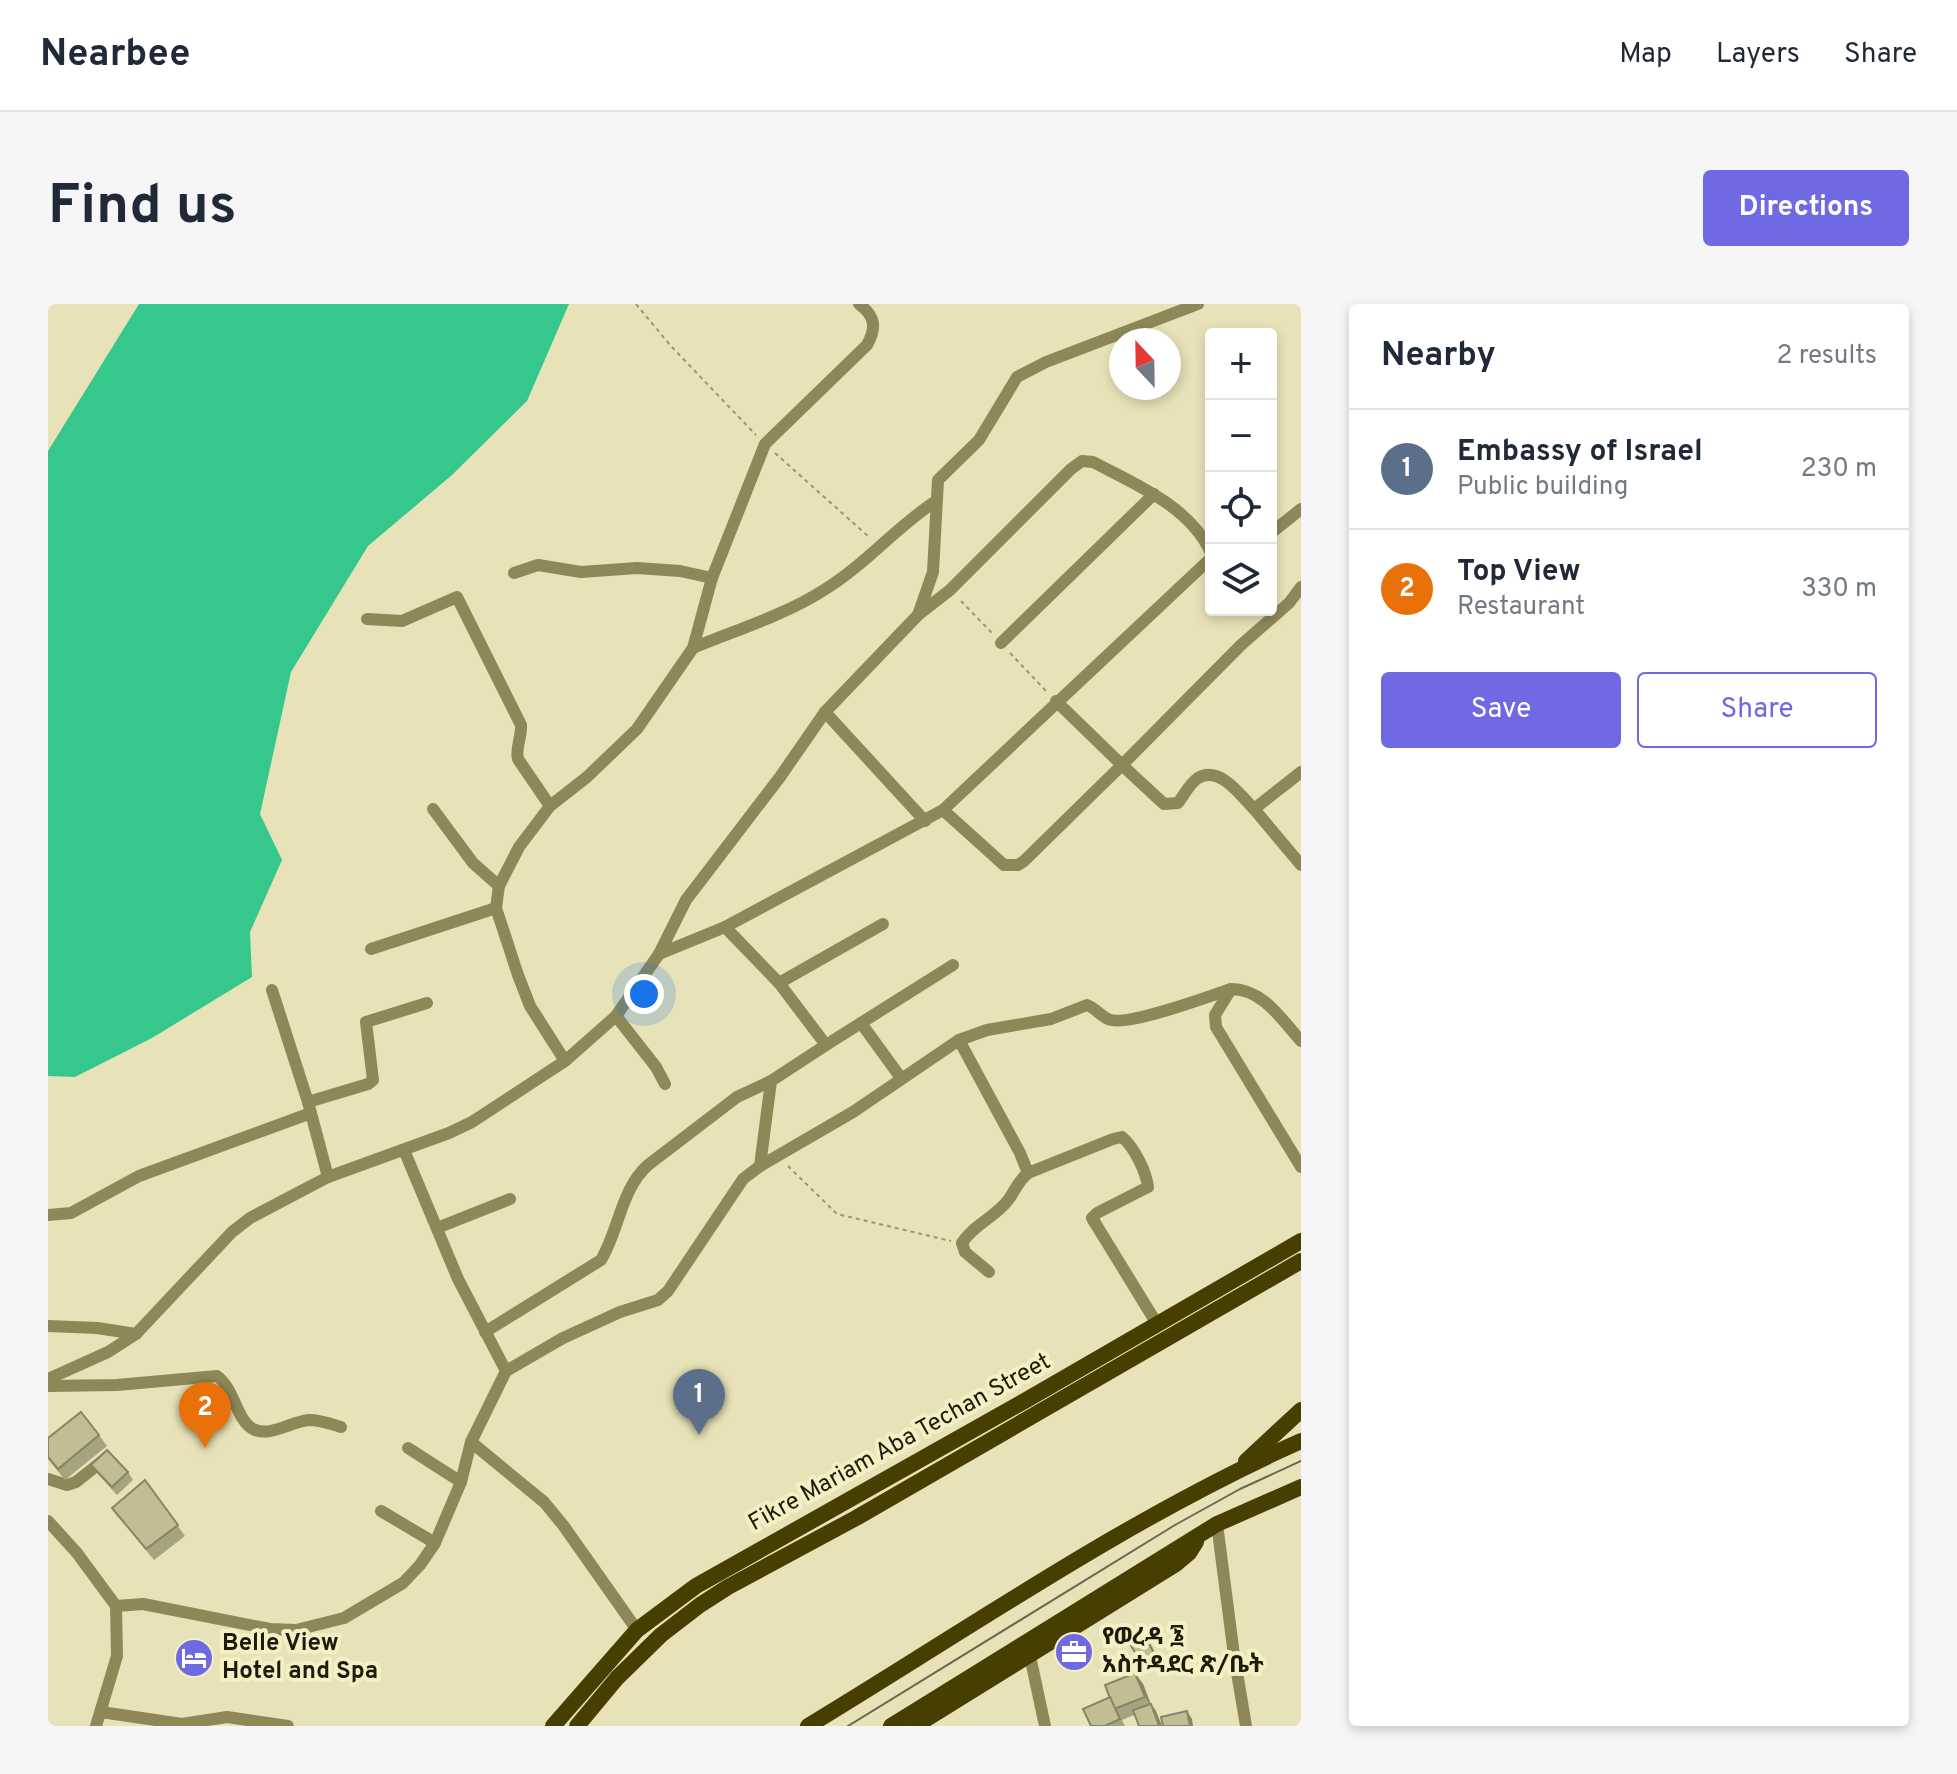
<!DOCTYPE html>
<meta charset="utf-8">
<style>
body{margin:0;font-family:Overpass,"Noto Sans Ethiopic",sans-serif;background:#f6f6f7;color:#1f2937}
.controls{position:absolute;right:24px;top:24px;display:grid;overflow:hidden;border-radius:8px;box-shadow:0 4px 12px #0003}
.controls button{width:72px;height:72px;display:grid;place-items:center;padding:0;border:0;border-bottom:2px solid #e0e1e3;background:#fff;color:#1f2937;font:40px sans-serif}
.compass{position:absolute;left:1061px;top:24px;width:72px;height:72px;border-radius:50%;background:#fff;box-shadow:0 4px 12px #0003;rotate:338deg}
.you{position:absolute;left:596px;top:690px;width:28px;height:28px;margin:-20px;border:6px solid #fff;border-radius:50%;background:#1a73e8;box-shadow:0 0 0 12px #1a73e833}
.badge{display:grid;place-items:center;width:52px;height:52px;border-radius:50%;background:#6f69e3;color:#fff;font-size:26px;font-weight:700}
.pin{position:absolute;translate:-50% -66px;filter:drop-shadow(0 2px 4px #0008)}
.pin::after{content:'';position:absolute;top:42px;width:28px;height:24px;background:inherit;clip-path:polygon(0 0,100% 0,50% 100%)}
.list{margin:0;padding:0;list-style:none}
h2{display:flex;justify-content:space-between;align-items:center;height:104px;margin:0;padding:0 32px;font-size:34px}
h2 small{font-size:26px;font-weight:400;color:#747a83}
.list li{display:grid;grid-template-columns:52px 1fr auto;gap:24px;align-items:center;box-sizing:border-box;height:120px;padding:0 32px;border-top:2px solid #e0e1e3}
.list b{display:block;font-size:30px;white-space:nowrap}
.list p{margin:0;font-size:26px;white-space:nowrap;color:#747a83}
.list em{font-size:26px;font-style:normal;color:#747a83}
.actions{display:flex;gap:16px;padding:24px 32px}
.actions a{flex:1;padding:18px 0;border:2px solid #6f69e3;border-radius:8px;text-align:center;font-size:28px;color:#6f69e3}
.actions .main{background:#6f69e3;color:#fff}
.icon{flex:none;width:44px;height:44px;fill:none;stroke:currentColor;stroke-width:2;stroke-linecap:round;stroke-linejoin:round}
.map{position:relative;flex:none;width:1253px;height:1422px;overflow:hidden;border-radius:8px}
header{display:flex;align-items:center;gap:48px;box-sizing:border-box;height:112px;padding:0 40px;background:#fff;border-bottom:2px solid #e0e1e3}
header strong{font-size:38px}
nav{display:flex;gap:44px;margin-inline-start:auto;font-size:28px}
.intro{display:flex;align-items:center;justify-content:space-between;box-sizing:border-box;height:192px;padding:0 48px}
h1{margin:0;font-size:56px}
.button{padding:20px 36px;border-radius:8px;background:#6f69e3;color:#fff;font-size:28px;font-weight:700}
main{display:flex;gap:48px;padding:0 48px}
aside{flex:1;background:#fff;border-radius:8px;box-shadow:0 4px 12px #0003}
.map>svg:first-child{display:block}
.forest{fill:#36c78d}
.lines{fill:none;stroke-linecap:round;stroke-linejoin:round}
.path{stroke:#999575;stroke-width:2;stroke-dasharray:4 4;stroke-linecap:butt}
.minor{stroke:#8e8858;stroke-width:12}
.major{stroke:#473f01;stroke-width:16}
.tram{stroke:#6a674c;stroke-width:2}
.wall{fill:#a7a37e}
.shaded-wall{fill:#888467}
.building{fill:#c2bd93;stroke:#888467;stroke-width:2}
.labels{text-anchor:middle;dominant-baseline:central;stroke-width:8;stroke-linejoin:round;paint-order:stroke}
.street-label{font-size:24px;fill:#1d1b0b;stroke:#f5efc4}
.poi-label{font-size:24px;font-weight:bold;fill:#1d1b0b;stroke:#f5efc4;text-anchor:start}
</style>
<header>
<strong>Nearbee</strong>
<nav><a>Map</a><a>Layers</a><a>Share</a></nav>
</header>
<div class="intro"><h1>Find us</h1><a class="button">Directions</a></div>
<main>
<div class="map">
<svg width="1253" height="1422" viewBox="0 0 1253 1422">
<rect width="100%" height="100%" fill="#e7e2b7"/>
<path class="forest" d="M91 0H521L479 97 404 171 320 242 243 368 212 510 234 556 202 628 204 673 104 734 27 773 0 772V147Z"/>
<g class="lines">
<g class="path">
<path d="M588 0 622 41 708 131"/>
<path d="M727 149 821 233"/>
<path d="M913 297 944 329"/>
<path d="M962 349 999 388"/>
<path d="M740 862 789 910 903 937"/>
</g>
<g class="minor">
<path d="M1223 229 1253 205"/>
<path d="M466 269 490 261 533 268 589 264 632 267 664 274"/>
<path d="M870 311 885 268 890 176 931 136 969 73 998 58 1150 0"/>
<path d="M319 315 354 317 409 293 473 421C474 433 467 444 470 455L502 502"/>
<path d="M953 339 1106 190"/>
<path d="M645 344C688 326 737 311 776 286 817 261 848 223 888 197"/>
<path d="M1008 397 1074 461 1193 341 1241 299 1253 283"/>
<path d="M777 408 877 517"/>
<path d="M1253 468 1206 505 1253 561"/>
<path d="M385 505 425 559 451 582"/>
<path d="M895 506 956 561H970L976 557 1074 461 1116 500 1130 499C1136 491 1142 479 1150 474 1172 461 1193 492 1206 505"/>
<path d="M323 645 448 604"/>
<path d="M611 650 638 596 732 473 777 408 870 311 902 286 1023 165 1034 157 1045 158C1087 180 1143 203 1163 249"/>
<path d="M731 679 835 620"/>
<path d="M224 686 260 798 280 873"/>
<path d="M568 712 608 763 617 780"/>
<path d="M813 719 853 774"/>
<path d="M911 736 972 849 980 869 1065 835 1074 833C1086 843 1098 867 1100 883L1049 909 1044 914 1109 1020"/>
<path d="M1253 737C1233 715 1215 685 1183 685L1167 711 1168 723 1253 863"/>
<path d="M778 741 905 661"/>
<path d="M517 757 482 702 470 671 448 604 451 582 471 543 502 502 539 473 589 425 645 344 664 274 717 140 819 41C829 23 827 12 811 0"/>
<path d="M260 798 320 780 325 776 318 718 379 699"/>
<path d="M356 846 410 975 458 1067"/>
<path d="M712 862 805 808 911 736 939 726 1003 715 1039 701C1047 704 1052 711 1060 715 1077 724 1161 692 1183 685"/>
<path d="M0 911 23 909 91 872 263 809"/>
<path d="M389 924 462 895"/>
<path d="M941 968 917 948 914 939C926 920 948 913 961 895 968 885 970 877 980 869"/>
<path d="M0 1022 49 1024 88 1030"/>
<path d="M437 1028 553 956C571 926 573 885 600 861L689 793 723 777 778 741 731 679 677 623"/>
<path d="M0 1075 60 1048 88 1030 184 928 202 914 280 873 401 829 424 818 517 757 568 712 611 650 677 623 895 506 1163 254"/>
<path d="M0 1082 69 1081 169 1072C187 1085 188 1116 205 1125 221 1134 244 1117 261 1116 272 1116 283 1120 293 1123"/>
<path d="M423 1138 458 1067 515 1034 572 1008 610 996 620 987 695 875 712 862 723 777"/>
<path d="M360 1144 413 1178"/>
<path d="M0 1175 19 1181 28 1178 57 1155"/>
<path d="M333 1207 387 1239"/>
<path d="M0 1217 29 1249 68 1302 69 1352 48 1422"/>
<path d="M1169 1220 1186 1351 1198 1422"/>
<path d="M68 1302 95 1300 222 1325 248 1326 296 1314 355 1279 372 1261 387 1239 413 1178 423 1138 496 1198 515 1221 589 1326"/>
<path d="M982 1352 997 1422"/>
<path d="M53 1408 134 1420 179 1413 240 1422"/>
</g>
<g class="major">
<path d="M1198 1157 1253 1106"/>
<path d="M505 1422 589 1326 648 1282 980 1095 1253 937"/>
<path d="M529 1422 569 1374 613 1331 652 1301 680 1283 808 1214 1253 957"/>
<path d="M760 1422C922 1324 1080 1214 1253 1137"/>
<path d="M843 1422 1169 1220 1253 1183"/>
<path d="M867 1422 1128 1260 1141 1249 1148 1238"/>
</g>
<path class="tram" d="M800 1422 1127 1221 1192 1185 1253 1157"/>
</g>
<g class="wall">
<path d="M51 1131 59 1142 17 1176 0 1155V1134Z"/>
<path d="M43 1161 80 1168 85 1176 69 1191 48 1168Z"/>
<path d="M97 1176 137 1232 106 1256 64 1204Z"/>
<path d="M1098 1332 1113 1358 1098 1366 1093 1359Z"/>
<path d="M1095 1380 1103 1400 1108 1407 1086 1411 1074 1416 1077 1422H1043L1062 1393Z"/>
</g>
<g class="shaded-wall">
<path d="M1087 1369 1095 1380 1104 1404 1097 1393Z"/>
<path d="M1103 1400 1108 1407 1114 1422H1111Z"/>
<path d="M1139 1407 1144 1415 1145 1422H1142Z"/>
</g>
<g class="building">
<path d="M33 1108 51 1131 10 1165 0 1153V1134Z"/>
<path d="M59 1146 80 1168 64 1183 43 1161Z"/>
<path d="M97 1176 130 1221 98 1245 64 1204Z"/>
<path d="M1093 1325 1107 1351 1093 1359 1078 1333Z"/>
<path d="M1087 1369 1097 1393 1066 1405 1057 1381Z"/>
<path d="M1062 1393 1072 1415 1057 1422H1043L1035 1405Z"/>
<path d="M1103 1400 1111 1422H1091L1085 1406Z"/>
<path d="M1139 1407 1142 1422H1115L1113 1413Z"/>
</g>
<defs>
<g id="office-disc" transform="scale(2)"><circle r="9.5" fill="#6f69e3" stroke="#f5efc4"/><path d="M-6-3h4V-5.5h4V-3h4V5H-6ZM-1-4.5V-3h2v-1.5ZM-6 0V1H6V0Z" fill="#fff"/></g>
<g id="hotel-disc" transform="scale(2)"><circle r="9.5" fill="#6f69e3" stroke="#f5efc4"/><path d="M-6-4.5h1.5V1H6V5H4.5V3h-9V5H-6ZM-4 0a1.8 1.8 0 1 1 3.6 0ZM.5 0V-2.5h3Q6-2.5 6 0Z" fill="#fff"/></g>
</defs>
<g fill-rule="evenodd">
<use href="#office-disc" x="1026" y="1348"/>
<use href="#hotel-disc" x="146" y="1354"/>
</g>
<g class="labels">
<g class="street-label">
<text transform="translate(852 1139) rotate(-29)">Fikre Mariam Aba Techan Street</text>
</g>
<g class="poi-label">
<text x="1054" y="1334">የወረዳ ፮<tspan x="1054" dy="28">አስተዳደር ጽ/ቤት</tspan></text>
<text x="174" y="1340">Belle View<tspan x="174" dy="28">Hotel and Spa</tspan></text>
</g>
</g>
</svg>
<div class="controls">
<button>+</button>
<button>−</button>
<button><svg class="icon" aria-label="locate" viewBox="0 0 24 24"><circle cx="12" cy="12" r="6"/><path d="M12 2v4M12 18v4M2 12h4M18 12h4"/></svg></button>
<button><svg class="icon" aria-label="layers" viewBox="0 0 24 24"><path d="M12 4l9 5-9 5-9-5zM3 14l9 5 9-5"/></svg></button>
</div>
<svg class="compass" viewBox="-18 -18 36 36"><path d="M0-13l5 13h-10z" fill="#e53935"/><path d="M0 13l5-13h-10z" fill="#747a83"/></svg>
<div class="you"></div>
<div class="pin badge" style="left:651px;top:1131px;background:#5c6f8a">1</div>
<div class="pin badge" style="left:157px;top:1144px;background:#e8710a">2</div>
</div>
<aside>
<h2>Nearby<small>2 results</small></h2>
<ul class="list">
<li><span class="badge" style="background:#5c6f8a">1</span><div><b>Embassy of Israel</b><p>Public building</p></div><em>230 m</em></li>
<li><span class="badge" style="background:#e8710a">2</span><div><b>Top View</b><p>Restaurant</p></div><em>330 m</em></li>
</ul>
<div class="actions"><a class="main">Save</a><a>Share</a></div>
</aside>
</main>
